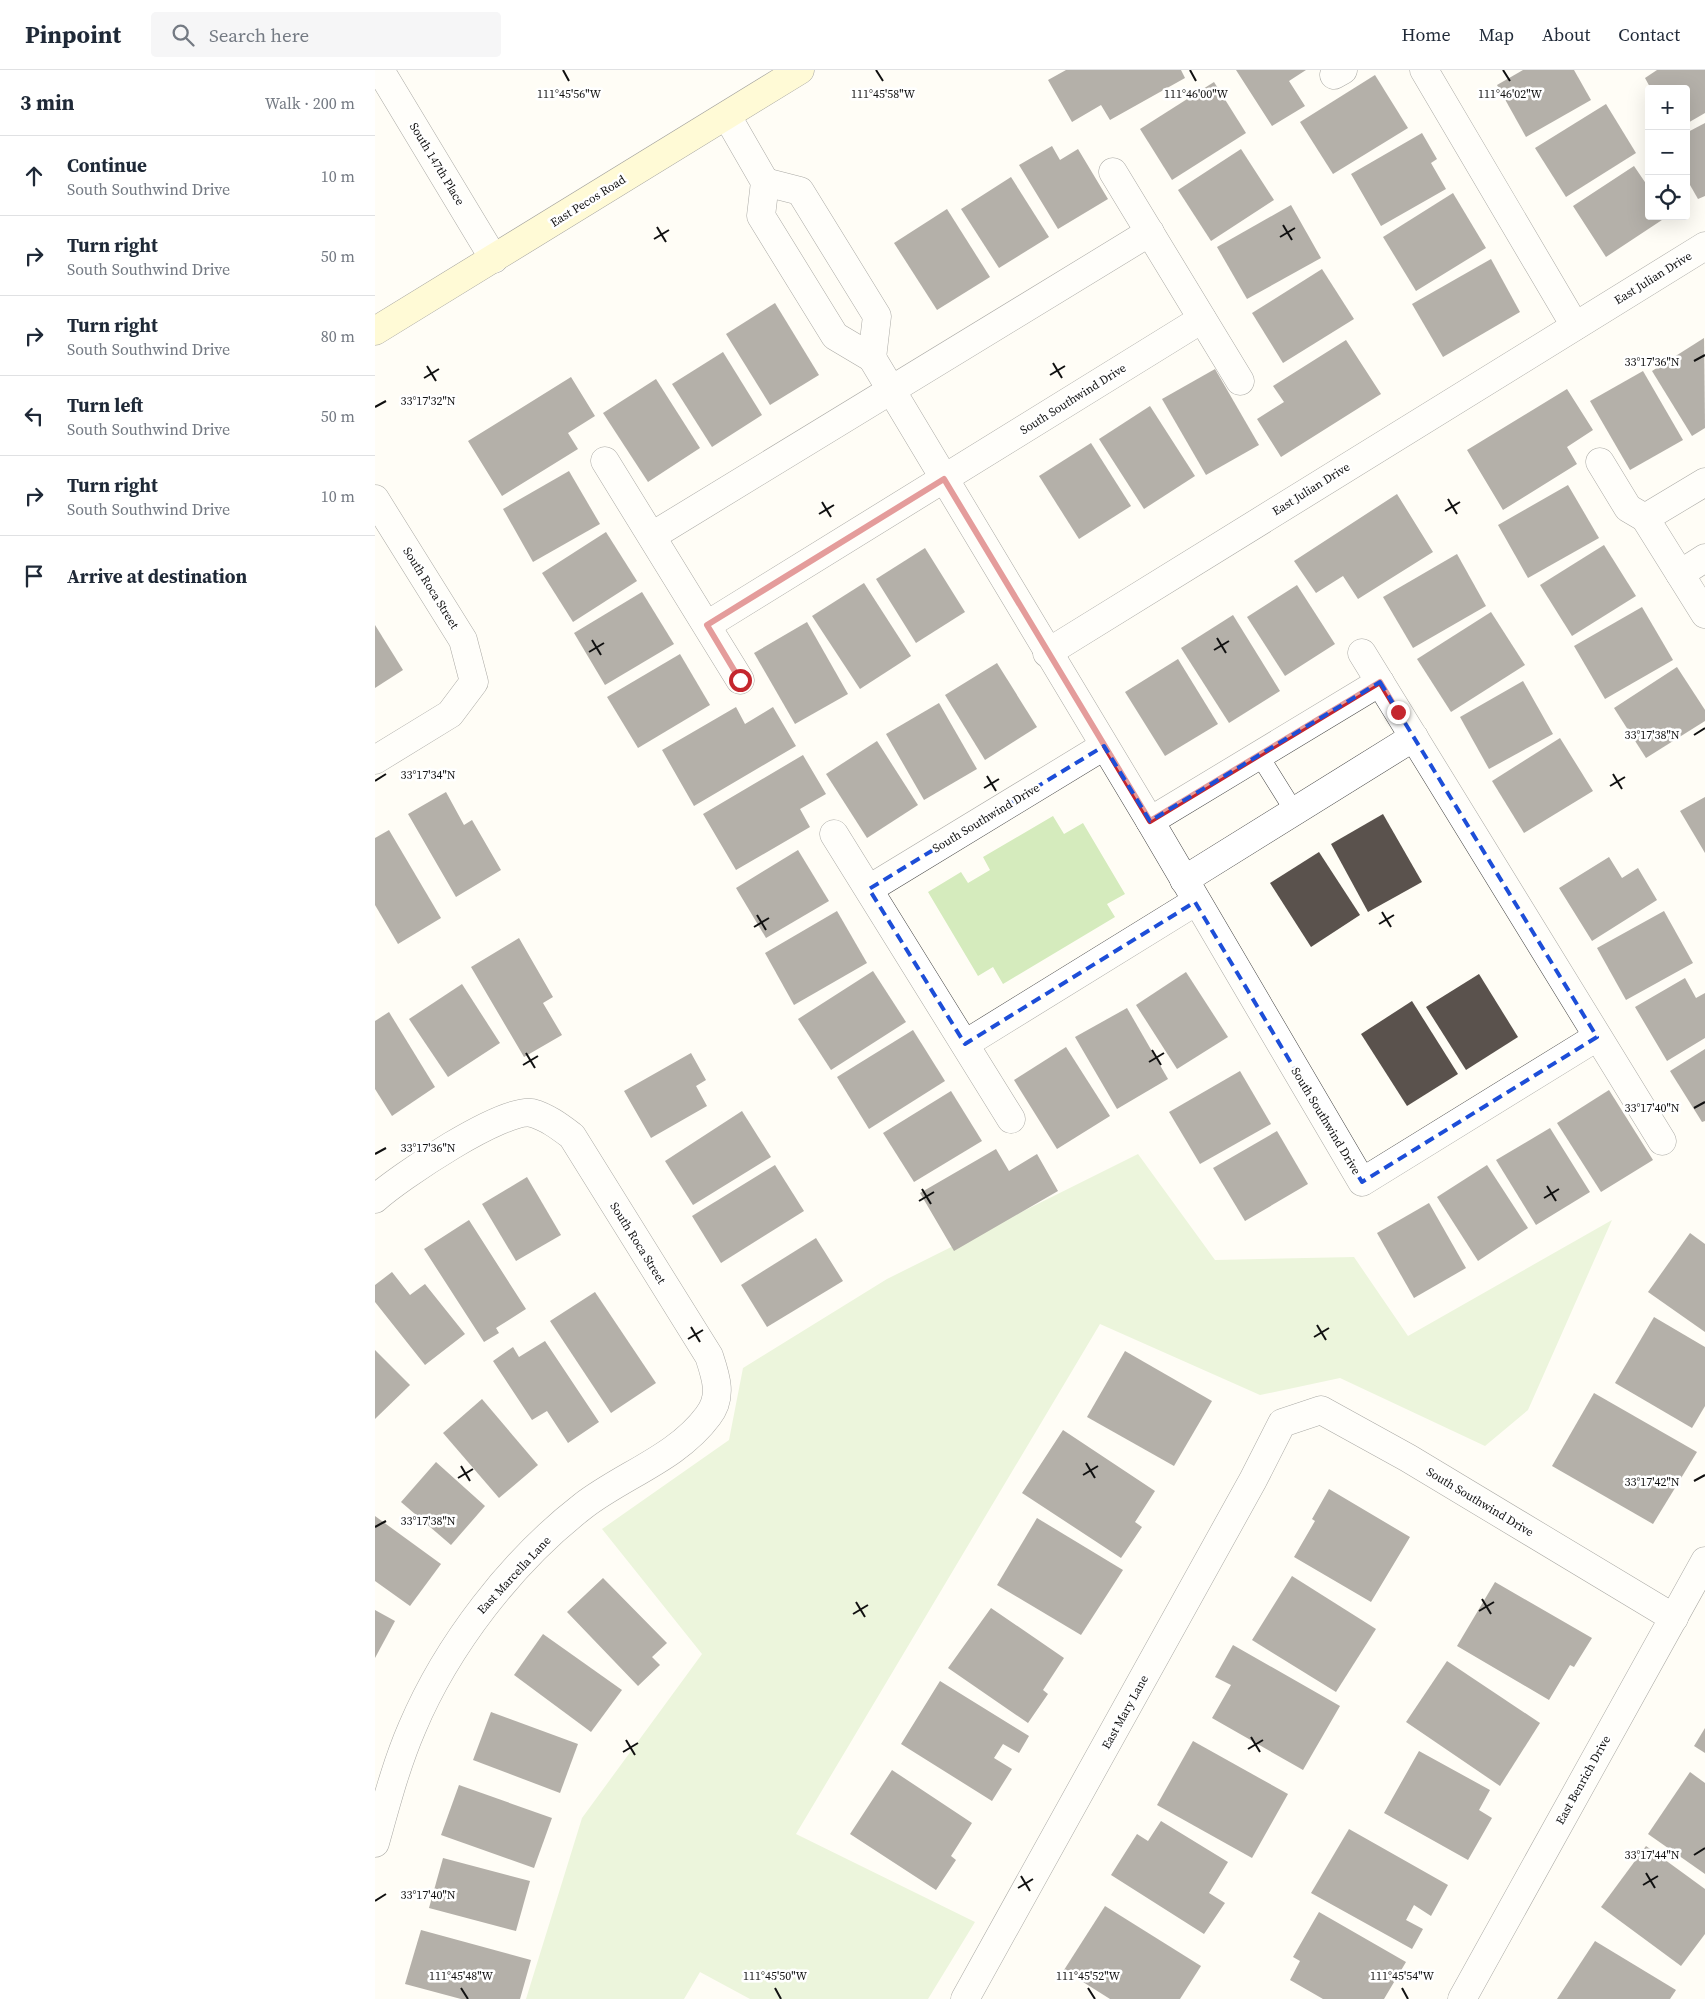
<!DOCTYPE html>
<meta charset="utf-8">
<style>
body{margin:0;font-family:"Source Serif 4",serif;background:#f6f6f7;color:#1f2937}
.controls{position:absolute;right:15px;top:15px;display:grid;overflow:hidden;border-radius:5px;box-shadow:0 5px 20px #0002}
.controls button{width:45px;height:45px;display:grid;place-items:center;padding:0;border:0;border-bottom:1px solid #e0e1e3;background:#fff;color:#1f2937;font:25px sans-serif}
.stop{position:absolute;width:15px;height:15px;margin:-11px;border:4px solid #c4262e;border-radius:50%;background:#fff}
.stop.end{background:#c4262e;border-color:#fff;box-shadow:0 1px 5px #0008}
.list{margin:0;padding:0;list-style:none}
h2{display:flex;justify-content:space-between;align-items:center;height:65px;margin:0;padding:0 20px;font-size:21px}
h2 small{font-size:16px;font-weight:400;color:#747a83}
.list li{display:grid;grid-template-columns:32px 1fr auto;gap:15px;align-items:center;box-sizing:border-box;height:80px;padding:0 20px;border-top:1px solid #e0e1e3}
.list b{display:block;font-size:19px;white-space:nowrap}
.list p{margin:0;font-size:16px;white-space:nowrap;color:#747a83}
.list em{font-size:16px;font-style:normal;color:#747a83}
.icon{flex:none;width:28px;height:28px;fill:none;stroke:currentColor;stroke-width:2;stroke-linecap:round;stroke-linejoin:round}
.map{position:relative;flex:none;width:1330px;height:1929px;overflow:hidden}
header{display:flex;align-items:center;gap:30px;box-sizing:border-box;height:70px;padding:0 25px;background:#fff;border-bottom:1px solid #e0e1e3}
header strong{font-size:24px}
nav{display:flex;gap:28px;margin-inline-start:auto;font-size:18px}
.search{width:350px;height:45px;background:#f6f6f7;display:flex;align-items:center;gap:12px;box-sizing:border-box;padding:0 18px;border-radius:5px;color:#747a83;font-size:19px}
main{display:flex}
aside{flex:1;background:#fff}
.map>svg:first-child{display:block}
.green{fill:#d5ebbd}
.building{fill:#5a524d}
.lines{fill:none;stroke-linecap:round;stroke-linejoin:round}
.service-casing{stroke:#444;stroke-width:19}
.minor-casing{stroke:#444;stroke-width:29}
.secondary-casing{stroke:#333;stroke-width:29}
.service{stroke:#fff;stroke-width:18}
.minor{stroke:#fff;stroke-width:28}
.secondary{stroke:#fff6b0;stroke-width:28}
.route{stroke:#c4262e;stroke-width:6}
.marked{fill:none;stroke:#1d4ed8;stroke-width:4;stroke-dasharray:10 6;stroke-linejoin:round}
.ticks{fill:none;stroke:#111;stroke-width:2}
.labels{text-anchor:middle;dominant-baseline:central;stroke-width:5;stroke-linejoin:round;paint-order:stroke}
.street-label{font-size:12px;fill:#111;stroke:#fff}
.ticks-label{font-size:12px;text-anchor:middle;fill:#111;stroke:#fff;stroke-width:5;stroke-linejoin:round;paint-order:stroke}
</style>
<header>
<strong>Pinpoint</strong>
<div class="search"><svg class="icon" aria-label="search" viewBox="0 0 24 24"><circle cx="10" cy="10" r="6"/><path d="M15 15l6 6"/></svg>Search here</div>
<nav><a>Home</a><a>Map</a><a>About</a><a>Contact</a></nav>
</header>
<main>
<aside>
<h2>3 min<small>Walk · 200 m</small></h2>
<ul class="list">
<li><svg class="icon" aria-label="ahead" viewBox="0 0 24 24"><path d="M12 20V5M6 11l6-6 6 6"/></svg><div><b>Continue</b><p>South Southwind Drive</p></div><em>10 m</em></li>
<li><svg class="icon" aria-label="right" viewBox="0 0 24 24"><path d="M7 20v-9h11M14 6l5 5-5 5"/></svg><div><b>Turn right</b><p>South Southwind Drive</p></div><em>50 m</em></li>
<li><svg class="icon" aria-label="right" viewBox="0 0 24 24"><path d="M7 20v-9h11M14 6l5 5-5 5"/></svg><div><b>Turn right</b><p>South Southwind Drive</p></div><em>80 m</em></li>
<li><svg class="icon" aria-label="left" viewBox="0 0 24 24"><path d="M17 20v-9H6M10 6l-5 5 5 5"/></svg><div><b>Turn left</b><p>South Southwind Drive</p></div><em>50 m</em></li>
<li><svg class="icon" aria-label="right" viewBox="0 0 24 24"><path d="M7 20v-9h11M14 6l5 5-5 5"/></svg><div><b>Turn right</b><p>South Southwind Drive</p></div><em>10 m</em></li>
<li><svg class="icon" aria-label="arrive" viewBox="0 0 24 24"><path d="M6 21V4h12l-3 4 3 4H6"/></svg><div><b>Arrive at destination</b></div></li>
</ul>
</aside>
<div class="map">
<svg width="1330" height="1929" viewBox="0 0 1330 1929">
<rect width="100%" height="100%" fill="#fffdf5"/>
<g class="green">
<path d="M678 746 689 764 708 753 750 824 732 834 740 847 628 914 618 897 603 906 553 822 586 802 593 813 615 800 608 787Z"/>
<path d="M763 1084 840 1190 979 1187 1033 1266 1237 1150 1153 1340 1110 1376 965 1308 885 1325 725 1254 421 1764 600 1852 553 1929H375L325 1902 309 1929H151L207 1748 327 1584 227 1459 354 1370 368 1298 512 1209Z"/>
</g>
<g class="building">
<path d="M691 0H806L810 8 735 50 726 35 697 52 673 10Z"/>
<path d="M861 0H931L914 11 930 36 897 56Z"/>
<path d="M1148 0H1199L1216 30 1151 67 1122 15Z"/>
<path d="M1282 0H1330V43L1311 54V19H1276L1270 8Z"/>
<path d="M1000 5 1033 58 958 104 925 52Z"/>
<path d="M839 12 871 63 797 110 765 59Z"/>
<path d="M1231 34 1261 83 1191 127 1160 78Z"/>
<path d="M1330 53V126L1323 129 1311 108V63Z"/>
<path d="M1047 63 1062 89 1056 93 1071 119 1006 156 976 104Z"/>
<path d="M677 76 685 90 703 79 733 129 683 159 644 95Z"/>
<path d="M866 79 899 130 836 171 803 120Z"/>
<path d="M1259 96 1274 118V146H1293L1231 187 1198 136Z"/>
<path d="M636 107 674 167 624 198 586 139Z"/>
<path d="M1078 123 1111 178 1041 221 1008 167Z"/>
<path d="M916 135 946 188 872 229 842 177Z"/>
<path d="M572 139 615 207 562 240 519 173Z"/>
<path d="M1116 189 1145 242 1068 287 1037 234Z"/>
<path d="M947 199 979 249 908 293 877 243Z"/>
<path d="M400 233 444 305 395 335 351 264Z"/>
<path d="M1329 268 1330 358 1317 366 1277 301Z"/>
<path d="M971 270 1006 324 906 387 882 349 909 332 898 316Z"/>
<path d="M348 282 387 345 337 377 297 314Z"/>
<path d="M840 299 884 375 831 405 787 329Z"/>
<path d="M1268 301 1308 370 1255 400 1215 331Z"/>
<path d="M196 307 220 346 193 363 203 379 127 426 93 371Z"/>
<path d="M281 309 325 378 273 412 228 343Z"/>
<path d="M1192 319 1218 360 1192 377 1202 394 1128 440 1092 380Z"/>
<path d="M775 336 820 406 769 439 724 369Z"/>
<path d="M716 373 756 436 704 469 664 406Z"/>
<path d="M194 401 225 454 158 492 128 439Z"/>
<path d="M1193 415 1224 468 1153 508 1123 455Z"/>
<path d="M1022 424 1058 482 983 529 968 506 941 523 919 491Z"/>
<path d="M231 462 262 511 198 552 167 503Z"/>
<path d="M1229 475 1261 526 1197 566 1165 515Z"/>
<path d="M550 478 590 542 541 573 501 509Z"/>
<path d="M1082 484 1111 536 1038 578 1008 527Z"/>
<path d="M489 513 536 586 485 619 437 546Z"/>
<path d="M922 515 960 574 910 606 872 547Z"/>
<path d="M267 522 299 574 230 615 199 563Z"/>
<path d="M1267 537 1298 590 1230 629 1199 576Z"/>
<path d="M1116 542 1150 595 1076 642 1042 589Z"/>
<path d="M858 545 905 621 854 653 806 578Z"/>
<path d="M432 552 473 624 420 654 379 583Z"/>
<path d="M0 555 28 600 0 618Z"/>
<path d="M305 584 335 635 263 678 232 627Z"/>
<path d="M803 589 843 654 790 686 750 622Z"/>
<path d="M622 593 662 657 610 690 570 625Z"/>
<path d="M1302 597 1330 640V651L1271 688 1239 638Z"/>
<path d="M1148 611 1178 664 1114 699 1085 647Z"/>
<path d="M564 633 602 699 549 730 511 664Z"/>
<path d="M361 637 370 654 398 637 421 676 319 736 287 680Z"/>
<path d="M1185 668 1218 721 1149 763 1117 711Z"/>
<path d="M502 671 543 735 492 768 451 704Z"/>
<path d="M428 685 451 724 425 739 435 757 361 800 328 744Z"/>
<path d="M71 722 89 755 97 750 126 800 81 827 33 744Z"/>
<path d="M1330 727V783L1305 741Z"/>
<path d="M1008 744 1047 812 993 842 956 774Z"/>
<path d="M14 760 66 848 23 874 0 835V768Z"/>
<path d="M423 780 454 831 391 868 361 818Z"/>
<path d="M944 782 985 845 936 877 895 813Z"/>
<path d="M1234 787 1247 808 1263 798 1282 830 1217 871 1184 818Z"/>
<path d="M462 841 492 893 419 935 390 883Z"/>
<path d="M1289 841 1318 893 1251 930 1222 878Z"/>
<path d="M144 868 178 927 168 933 187 965 149 987 96 897Z"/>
<path d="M498 901 531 952 456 1000 423 949Z"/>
<path d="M811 902 853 967 802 999 761 935Z"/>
<path d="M1104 904 1143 967 1091 1000 1051 937Z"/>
<path d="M1310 908 1321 928 1330 923V968L1292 991 1260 937Z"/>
<path d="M87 914 125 973 73 1007 34 949Z"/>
<path d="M1037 931 1083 1004 1032 1036 986 964Z"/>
<path d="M752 938 793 1009 742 1039 700 967Z"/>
<path d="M14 942 60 1017 17 1046 0 1019V951Z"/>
<path d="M538 960 570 1011 494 1059 462 1007Z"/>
<path d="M691 977 735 1046 682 1079 639 1010Z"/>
<path d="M1330 979V1051L1327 1052 1295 1001Z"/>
<path d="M316 983 331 1010 321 1016 332 1036 276 1068 249 1021Z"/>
<path d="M865 1001 896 1054 825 1094 794 1042Z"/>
<path d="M1234 1020 1278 1090 1226 1122 1182 1053Z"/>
<path d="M576 1021 607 1071 539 1112 508 1063Z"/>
<path d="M367 1041 396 1087 318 1135 290 1091Z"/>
<path d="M1175 1058 1215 1122 1161 1155 1121 1090Z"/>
<path d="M902 1061 933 1114 870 1151 838 1098Z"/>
<path d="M621 1079 634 1101 662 1084 683 1121 579 1181 545 1123Z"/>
<path d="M400 1095 429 1141 346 1193 317 1146Z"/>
<path d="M1112 1095 1153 1158 1103 1191 1062 1127Z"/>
<path d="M152 1107 186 1165 141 1191 107 1134Z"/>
<path d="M1054 1133 1091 1198 1039 1228 1002 1163Z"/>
<path d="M94 1150 151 1239 121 1258 124 1263 109 1272 49 1179Z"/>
<path d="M1315 1163 1330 1174V1262L1273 1222Z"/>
<path d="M441 1168 468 1211 392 1257 366 1215Z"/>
<path d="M17 1202 35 1225 50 1214 90 1264 50 1295 0 1232V1215Z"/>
<path d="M220 1222 281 1313 236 1343 175 1251Z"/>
<path d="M1279 1247 1330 1277V1336L1317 1358 1240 1313Z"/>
<path d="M170 1271 224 1352 193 1373 172 1341 157 1350 118 1291 138 1277 144 1287Z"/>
<path d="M0 1280 35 1315 0 1349Z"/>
<path d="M750 1281 837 1331 799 1396 712 1347Z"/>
<path d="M1219 1323 1322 1382 1278 1454 1177 1396Z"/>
<path d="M107 1329 163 1395 124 1428 68 1363Z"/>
<path d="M688 1360 780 1421 760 1452 767 1457 746 1488 647 1423Z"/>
<path d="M61 1392 110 1436 76 1475 26 1432Z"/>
<path d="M954 1419 1035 1467 996 1532 919 1487 940 1451 937 1449Z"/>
<path d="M0 1446 66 1494 35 1536 0 1511Z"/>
<path d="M662 1448 748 1500 706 1565 622 1515Z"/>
<path d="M917 1506 1001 1559 961 1622 877 1570Z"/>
<path d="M228 1508 292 1573 277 1587 285 1595 263 1616 192 1542Z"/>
<path d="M1120 1512 1217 1568 1199 1597 1195 1595 1174 1630 1082 1576Z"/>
<path d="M616 1538 689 1588 668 1620 673 1624 653 1653 573 1598Z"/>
<path d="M0 1540 20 1551 0 1588Z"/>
<path d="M168 1564 247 1620 216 1662 139 1605Z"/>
<path d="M858 1575 965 1636 928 1700 837 1648 856 1615 840 1607Z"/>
<path d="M1072 1591 1165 1653 1125 1716 1031 1652Z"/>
<path d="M565 1611 654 1666 644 1683 628 1674 619 1688 637 1699 617 1731 526 1674Z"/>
<path d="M116 1642 203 1674 185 1723 98 1690Z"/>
<path d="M1330 1658V1683L1319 1676Z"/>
<path d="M818 1671 913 1724 877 1788 782 1735Z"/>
<path d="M1044 1681 1115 1720 1104 1740 1117 1748 1093 1790 1009 1743Z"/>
<path d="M517 1700 597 1753 576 1786 581 1790 561 1820 475 1764Z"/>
<path d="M1315 1702 1330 1713V1804L1273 1764Z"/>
<path d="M84 1715 177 1748 159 1798 66 1765Z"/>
<path d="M786 1751 853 1792 834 1823 850 1833 829 1864 736 1805 762 1764 773 1771Z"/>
<path d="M974 1759 1073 1815 1056 1846 1039 1835 1031 1850 1048 1859 1037 1879 936 1823Z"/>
<path d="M1271 1776 1330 1819V1864L1306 1896 1226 1837Z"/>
<path d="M68 1788 155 1811 141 1861 54 1838Z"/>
<path d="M730 1836 826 1896 805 1929H735L689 1900Z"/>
<path d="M944 1842 1031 1892 1009 1929H948L915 1910 925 1891 918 1887Z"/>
<path d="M46 1860 156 1890 145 1929H86L30 1914Z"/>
<path d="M1220 1871 1301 1920 1295 1929H1182Z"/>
</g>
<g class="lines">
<g class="service-casing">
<path id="service" d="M884 685 919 741"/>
</g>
<g class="minor-casing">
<g id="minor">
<path d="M5 0 119 189"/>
<path d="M1049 0 1200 256"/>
<path d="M959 5 968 0"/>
<path d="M352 46 390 112 386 146 460 266 497 288 775 751 987 1112 1222 967"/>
<path d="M738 102 865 311"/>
<path d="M390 112 425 121 502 246 497 288"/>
<path d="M230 391 365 610"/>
<path d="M1225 392 1253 438 1270 448 1330 544"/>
<path d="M0 429 88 570 99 612 75 644 0 690"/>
<path d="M1270 448 1330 412"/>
<path d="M277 466 775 162"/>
<path d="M1305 504 1330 488"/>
<path d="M332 555 827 249"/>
<path d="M672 583 1330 176"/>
<path d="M987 583 1287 1071"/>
<path d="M775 751 1005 612"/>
<path d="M459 764 636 1049"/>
<path d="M809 810 1039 667"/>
<path d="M494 819 729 676"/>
<path d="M590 974 820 832"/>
<path d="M0 1129C23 1108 128 1037 157 1043 172 1047 185 1057 197 1066L334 1286C341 1307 348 1327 333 1346 302 1388 248 1405 208 1436 137 1491 72 1575 37 1658 21 1695 11 1734 0 1773"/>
<path d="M590 1929 878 1410 907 1353 946 1340 1033 1388 1299 1548"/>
<path d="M1087 1929 1330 1491"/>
</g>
</g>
<g class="secondary-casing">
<path id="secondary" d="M0 261 425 0"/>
</g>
<use href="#service" class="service"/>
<use href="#minor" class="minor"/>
<use href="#secondary" class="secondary"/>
</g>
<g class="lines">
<path class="route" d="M365 610 332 555 569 409 775 751 1005 612 1023 642"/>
</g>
<path d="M0 0H1330V1929H0ZM1005 612 1222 967 987 1112 820 832 590 974 494 819 729 676 775 751Z" fill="#fffdf5" fill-opacity=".55" fill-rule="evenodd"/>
<path class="marked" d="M1005 612 1222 967 987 1112 820 832 590 974 494 819 729 676 775 751Z"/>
<path class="ticks" d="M188 0 194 11M501 0 508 11M815 0 821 11M1128 0 1135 11M908 155 917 170M282 157 291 172M905 167 920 158M279 169 294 160M1319 291 1330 285M678 293 687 308M52 296 61 311M675 305 690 296M49 308 64 299M0 337 11 331M1073 429 1082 444M447 432 456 447M1070 441 1085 432M444 444 459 435M842 568 851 583M217 570 226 585M839 580 854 571M214 582 229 573M1319 665 1330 658M1238 704 1247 719M612 706 621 721M0 711 11 704M1235 716 1250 707M609 718 624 709M1007 842 1016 857M382 845 391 860M1004 854 1019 845M379 857 394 848M777 980 786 995M151 983 160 998M774 992 789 983M148 995 163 986M1319 1038 1330 1032M0 1084 11 1078M1172 1116 1181 1131M547 1119 556 1134M1169 1128 1184 1119M544 1131 559 1122M942 1255 951 1270M316 1257 325 1272M939 1267 954 1258M313 1269 328 1260M711 1393 720 1408M86 1396 95 1411M708 1405 723 1396M83 1408 98 1399M1319 1411 1330 1405M0 1457 11 1451M1107 1529 1116 1544M481 1532 490 1547M1104 1541 1119 1532M478 1544 493 1535M876 1667 885 1682M251 1670 260 1685M873 1679 888 1670M248 1682 263 1673M1319 1785 1330 1778M1271 1803 1280 1818M646 1806 655 1821M1268 1815 1283 1806M643 1818 658 1809M0 1831 11 1824M86 1918 93 1929M400 1918 406 1929M713 1918 720 1929M1027 1918 1033 1929"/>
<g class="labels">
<g class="street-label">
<text transform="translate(62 94) rotate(59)">South 147th Place</text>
<text transform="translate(213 131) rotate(-32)">East Pecos Road</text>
<text transform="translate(1278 208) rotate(-32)">East Julian Drive</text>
<text transform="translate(698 329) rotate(-32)">South Southwind Drive</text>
<text transform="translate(936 419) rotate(-32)">East Julian Drive</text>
<text transform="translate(56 518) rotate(58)">South Roca Street</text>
<text transform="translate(611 748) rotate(-31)">South Southwind Drive</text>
<text transform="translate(951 1051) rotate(59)">South Southwind Drive</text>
<text transform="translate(263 1173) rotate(58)">South Roca Street</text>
<text transform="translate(1105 1432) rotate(31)">South Southwind Drive</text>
<text transform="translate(139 1505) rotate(-47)">East Marcella Lane</text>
<text transform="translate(750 1642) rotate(-61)">East Mary Lane</text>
<text transform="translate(1208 1710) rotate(-61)">East Benrich Drive</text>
</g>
</g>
<g class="ticks-label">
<text x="194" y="28">111°45'56"W</text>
<text x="508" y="28">111°45'58"W</text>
<text x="821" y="28">111°46'00"W</text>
<text x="1135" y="28">111°46'02"W</text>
<text x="1277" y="296">33°17'36"N</text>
<text x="53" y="335">33°17'32"N</text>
<text x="1277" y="669">33°17'38"N</text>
<text x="53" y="709">33°17'34"N</text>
<text x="1277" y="1042">33°17'40"N</text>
<text x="53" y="1082">33°17'36"N</text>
<text x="1277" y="1416">33°17'42"N</text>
<text x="53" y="1455">33°17'38"N</text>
<text x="1277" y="1789">33°17'44"N</text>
<text x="53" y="1829">33°17'40"N</text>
<text x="86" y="1910">111°45'48"W</text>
<text x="400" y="1910">111°45'50"W</text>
<text x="713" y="1910">111°45'52"W</text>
<text x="1027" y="1910">111°45'54"W</text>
</g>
</svg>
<div class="controls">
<button>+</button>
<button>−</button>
<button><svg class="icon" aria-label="locate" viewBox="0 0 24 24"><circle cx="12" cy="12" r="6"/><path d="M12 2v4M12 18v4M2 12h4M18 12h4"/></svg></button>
</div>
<div class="stop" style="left:365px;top:610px"></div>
<div class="stop end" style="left:1023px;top:642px"></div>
</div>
</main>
